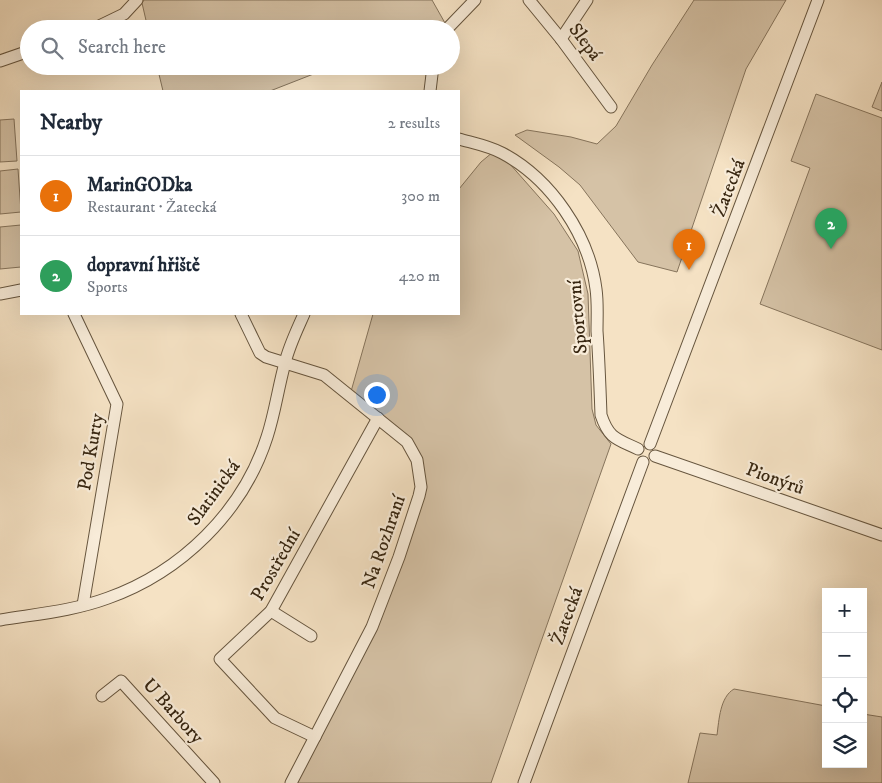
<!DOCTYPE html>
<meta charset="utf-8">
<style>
body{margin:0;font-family:"IM FELL DW Pica",serif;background:#f2f2f3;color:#1f2937}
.controls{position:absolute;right:15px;bottom:15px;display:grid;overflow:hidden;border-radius:0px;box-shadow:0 5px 20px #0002}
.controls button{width:45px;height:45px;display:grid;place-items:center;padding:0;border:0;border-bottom:1px solid #e0e1e3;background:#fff;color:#1f2937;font:25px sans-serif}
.you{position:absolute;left:376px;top:394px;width:18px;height:18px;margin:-12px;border:4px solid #fff;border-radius:50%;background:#1a73e8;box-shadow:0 0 0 8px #1a73e833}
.badge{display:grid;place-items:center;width:32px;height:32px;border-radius:50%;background:#0b8043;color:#fff;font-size:16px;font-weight:700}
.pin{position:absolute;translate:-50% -41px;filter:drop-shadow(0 1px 2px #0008)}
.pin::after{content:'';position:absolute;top:26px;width:18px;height:15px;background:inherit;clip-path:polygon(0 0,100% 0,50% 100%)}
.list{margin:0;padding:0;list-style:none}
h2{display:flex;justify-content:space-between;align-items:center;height:65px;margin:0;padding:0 20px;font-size:21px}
h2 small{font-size:16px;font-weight:400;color:#747a83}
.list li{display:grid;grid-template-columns:32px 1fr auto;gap:15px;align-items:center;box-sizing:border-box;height:80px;padding:0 20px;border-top:1px solid #e0e1e3}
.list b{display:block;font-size:19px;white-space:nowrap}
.list p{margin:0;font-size:16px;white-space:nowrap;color:#747a83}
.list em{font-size:16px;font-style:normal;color:#747a83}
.icon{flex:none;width:28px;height:28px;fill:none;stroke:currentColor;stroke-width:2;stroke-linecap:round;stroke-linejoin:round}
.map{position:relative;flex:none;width:882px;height:783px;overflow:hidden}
.search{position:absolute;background:#fff;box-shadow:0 5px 20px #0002;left:20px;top:20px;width:440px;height:55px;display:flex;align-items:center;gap:12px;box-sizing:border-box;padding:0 18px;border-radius:28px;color:#747a83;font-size:19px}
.panel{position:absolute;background:#fff;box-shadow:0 5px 20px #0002;left:20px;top:90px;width:440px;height:225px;border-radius:0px}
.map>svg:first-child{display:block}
.green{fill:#d5c2a6;stroke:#86745c}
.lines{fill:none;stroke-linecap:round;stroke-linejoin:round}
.minor-casing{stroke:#66553e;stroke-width:13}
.minor{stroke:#f8ecd9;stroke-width:11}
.labels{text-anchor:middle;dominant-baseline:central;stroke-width:4.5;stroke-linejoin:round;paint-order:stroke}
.street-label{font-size:19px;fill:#372611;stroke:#f8ecd9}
</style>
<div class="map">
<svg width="882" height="783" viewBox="0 0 882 783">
<rect width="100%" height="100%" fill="#f5e2c4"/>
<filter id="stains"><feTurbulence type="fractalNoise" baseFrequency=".004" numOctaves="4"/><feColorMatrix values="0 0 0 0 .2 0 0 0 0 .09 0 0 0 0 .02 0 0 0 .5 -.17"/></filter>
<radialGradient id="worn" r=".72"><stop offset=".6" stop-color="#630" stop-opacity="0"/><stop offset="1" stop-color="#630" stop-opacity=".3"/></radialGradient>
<g class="green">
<path d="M144 0H432L445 23 430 29H148L142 3Z"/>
<path d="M694 0H786L746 69 677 272 638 262 580 185 559 167 515 135 527 130 571 137 597 144 616 126 652 65Z"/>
<path d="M157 66H334L270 91H163Z"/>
<path d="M882 82V111L872 107Z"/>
<path d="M816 94 882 118V350L760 304 810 168 791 161Z"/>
<path d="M14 119 17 161 0 162V120Z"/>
<path d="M493 152 509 163 554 214 578 251 588 294 592 409 596 425 611 444 491 783H291L372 627 421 487 404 439 350 395 373 314H459V189L481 162Z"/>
<path d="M18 169 21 212 0 214V171Z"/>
<path d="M21 225V267L0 269V227Z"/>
<path d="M734 689 826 706V764H863V714L882 717V783H688L700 733 717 735C719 720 720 697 734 689Z"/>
</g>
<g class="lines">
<g class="minor-casing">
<g id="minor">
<path d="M529 0 561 39 611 107"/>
<path d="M93 29 124 14 137 0"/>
<path d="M447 29 475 0"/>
<path d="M561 39 587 0"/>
<path d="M0 61 29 51"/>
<path d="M430 91 433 66"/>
<path d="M459 139C473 143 489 146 502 153 551 179 589 235 596 289 598 303 597 317 597 331 599 359 600 387 601 415 609 439 617 439 638 449"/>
<path d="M0 294 21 290"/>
<path d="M74 314 117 404 83 605"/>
<path d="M241 314 260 353 266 357 324 375 407 442 417 460 421 487 419 496 399 557 372 627 291 783"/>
<path d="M650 444 818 0"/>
<path d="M655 456 882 535"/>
<path d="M271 611 311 636"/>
<path d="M0 620C36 614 73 611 108 598 181 572 243 512 267 437 275 413 278 388 285 363 289 346 297 330 304 314"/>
<path d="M102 696 121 681 214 783"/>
<path d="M315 737 275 718 220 659 271 611 378 418"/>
<path d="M524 783 643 462"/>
</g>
</g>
<use href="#minor" class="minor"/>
</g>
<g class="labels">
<g class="street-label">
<text transform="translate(585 42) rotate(53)">Slepá</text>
<text transform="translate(729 188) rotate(-69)">Žatecká</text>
<text transform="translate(578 317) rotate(-95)">Sportovní</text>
<text transform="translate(91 452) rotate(-80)">Pod Kurty</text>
<text transform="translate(775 479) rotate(20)">Pionýrů</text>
<text transform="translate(214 493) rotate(-54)">Slatinická</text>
<text transform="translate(384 542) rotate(-71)">Na Rozhraní</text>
<text transform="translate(276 565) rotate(-60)">Prostřední</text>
<text transform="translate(567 616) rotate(-70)">Žatecká</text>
<text transform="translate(173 711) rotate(48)">U Barbory</text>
</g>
</g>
<rect width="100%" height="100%" filter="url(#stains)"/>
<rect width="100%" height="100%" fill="url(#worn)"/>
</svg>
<div class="controls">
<button>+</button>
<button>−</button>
<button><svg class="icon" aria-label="locate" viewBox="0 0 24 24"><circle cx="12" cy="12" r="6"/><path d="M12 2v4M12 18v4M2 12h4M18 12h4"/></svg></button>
<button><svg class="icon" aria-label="layers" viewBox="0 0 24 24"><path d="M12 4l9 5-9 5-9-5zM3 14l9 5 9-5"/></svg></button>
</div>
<div class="you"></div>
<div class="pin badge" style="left:689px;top:270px;background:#e8710a">1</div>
<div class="pin badge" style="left:831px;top:249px;background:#2e9e5b">2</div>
<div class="search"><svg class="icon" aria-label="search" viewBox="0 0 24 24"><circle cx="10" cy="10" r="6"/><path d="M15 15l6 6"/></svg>Search here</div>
<section class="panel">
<h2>Nearby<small>2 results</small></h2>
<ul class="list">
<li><span class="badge" style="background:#e8710a">1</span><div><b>MarinGODka</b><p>Restaurant · Žatecká</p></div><em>300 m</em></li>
<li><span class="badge" style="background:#2e9e5b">2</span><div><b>dopravní hřiště</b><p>Sports</p></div><em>420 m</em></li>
</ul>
</section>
</div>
